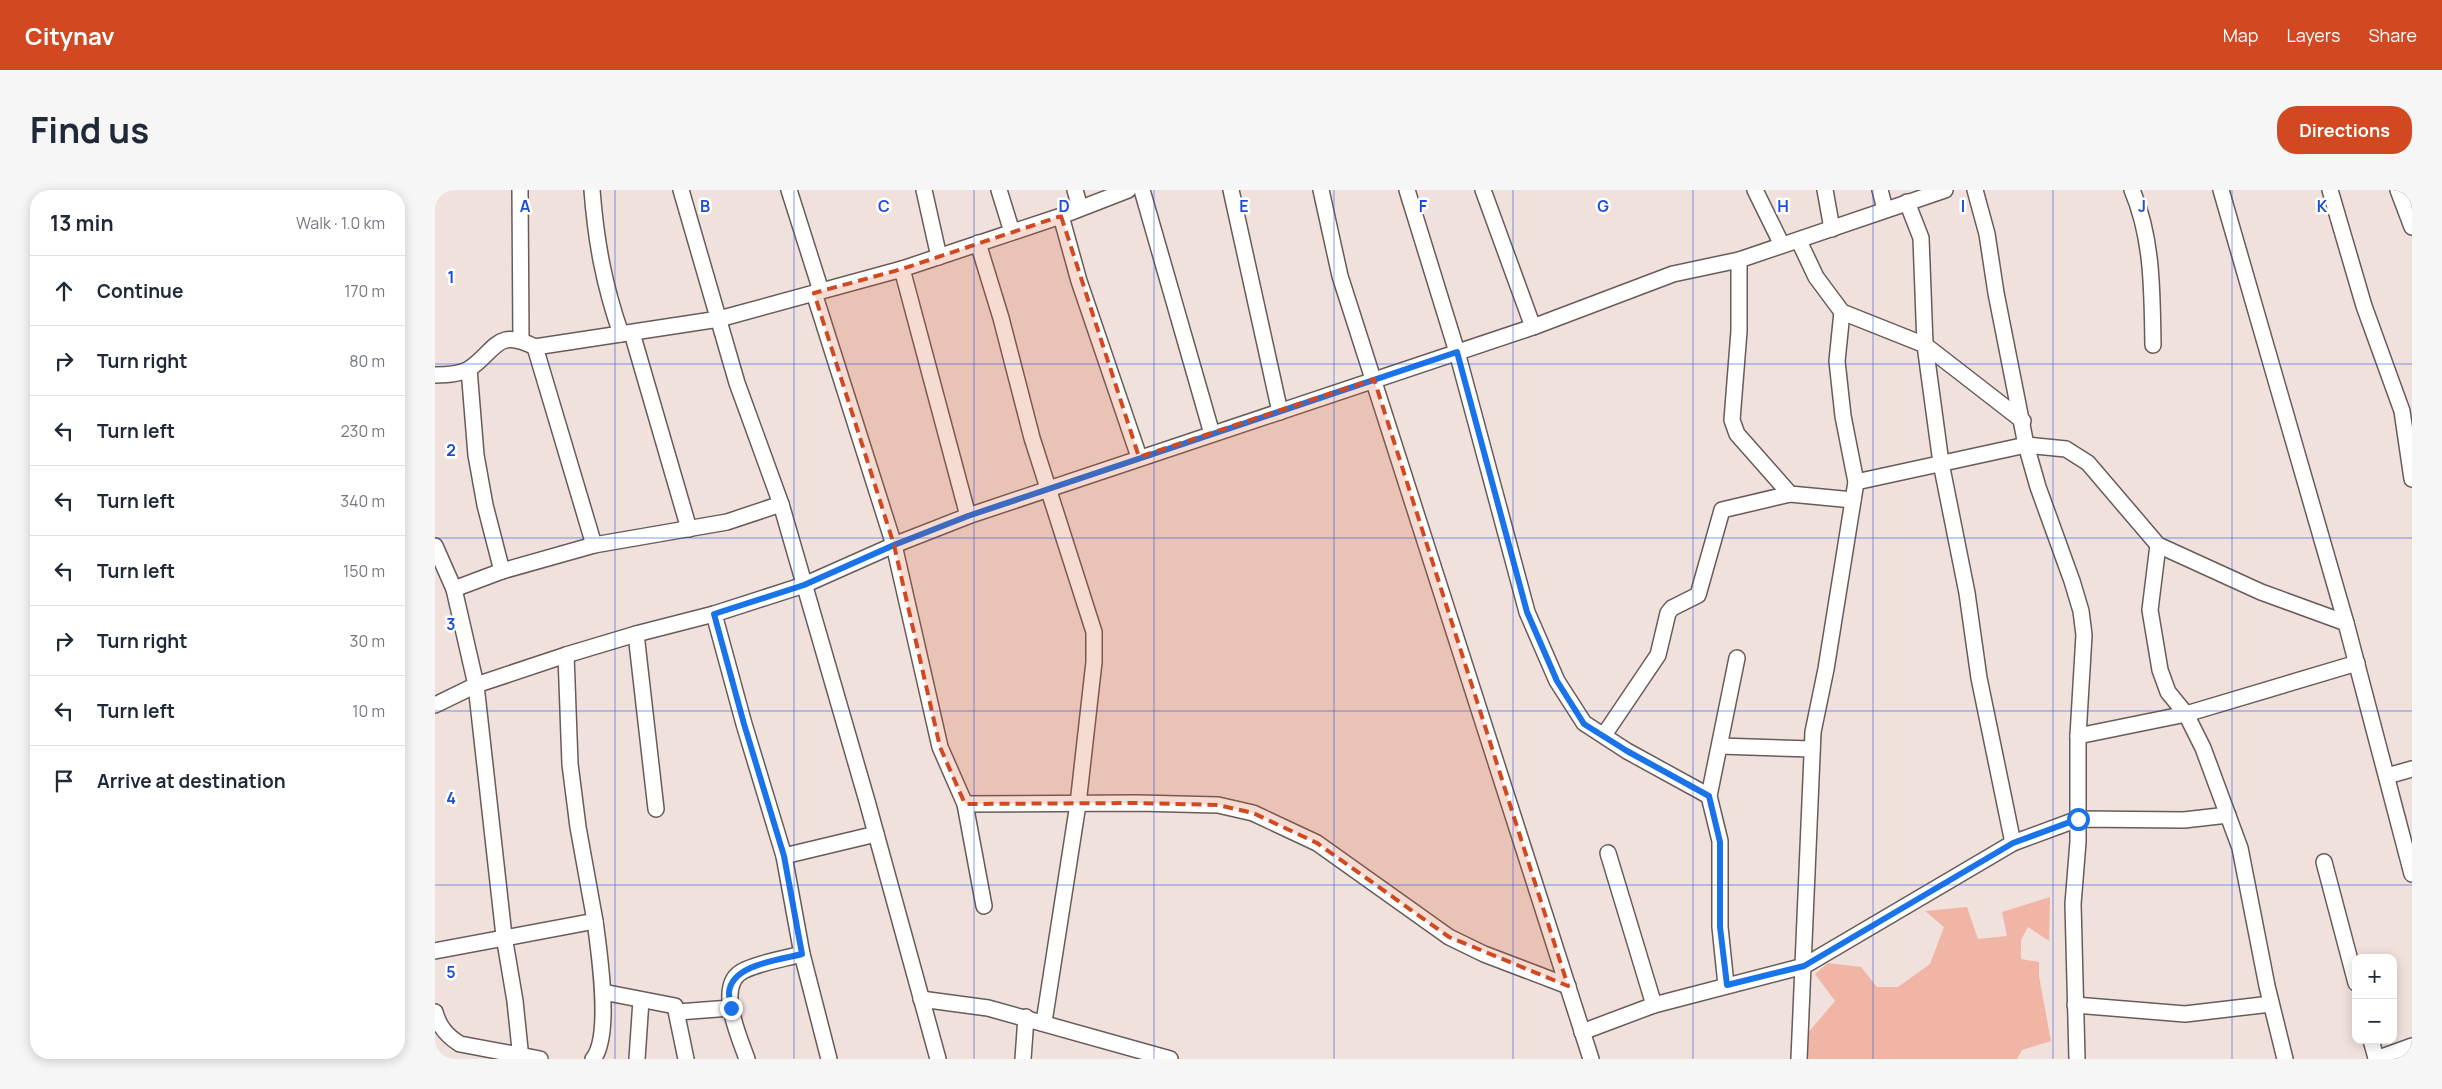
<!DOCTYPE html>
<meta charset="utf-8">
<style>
body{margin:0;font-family:Manrope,sans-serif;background:#f6f6f7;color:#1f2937}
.controls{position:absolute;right:15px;bottom:15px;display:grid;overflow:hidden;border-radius:10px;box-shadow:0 2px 12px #0003}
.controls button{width:45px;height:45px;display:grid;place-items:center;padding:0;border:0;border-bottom:1px solid #e0e1e3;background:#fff;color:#1f2937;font:25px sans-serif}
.stop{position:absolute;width:15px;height:15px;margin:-11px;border:4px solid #1a73e8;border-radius:50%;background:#fff}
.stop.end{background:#1a73e8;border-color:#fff;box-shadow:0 1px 5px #0008}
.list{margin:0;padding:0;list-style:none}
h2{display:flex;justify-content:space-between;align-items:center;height:65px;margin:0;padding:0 20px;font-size:21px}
h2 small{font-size:16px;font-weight:400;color:#747a83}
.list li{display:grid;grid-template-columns:32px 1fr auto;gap:15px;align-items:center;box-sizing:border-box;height:70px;padding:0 20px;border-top:1px solid #e0e1e3}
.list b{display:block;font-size:19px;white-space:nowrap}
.list em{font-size:16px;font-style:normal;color:#747a83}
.icon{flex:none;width:28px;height:28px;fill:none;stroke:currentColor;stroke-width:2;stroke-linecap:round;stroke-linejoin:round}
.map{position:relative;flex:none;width:1977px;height:869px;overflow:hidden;border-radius:20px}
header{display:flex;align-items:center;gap:30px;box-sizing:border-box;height:70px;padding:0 25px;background:#d24921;color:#fff}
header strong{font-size:24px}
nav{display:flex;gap:28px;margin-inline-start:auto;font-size:18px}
.intro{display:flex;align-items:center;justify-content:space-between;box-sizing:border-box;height:120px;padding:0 30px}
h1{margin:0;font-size:35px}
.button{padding:12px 22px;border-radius:20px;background:#d24921;color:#fff;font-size:18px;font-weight:700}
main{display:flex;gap:30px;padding:0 30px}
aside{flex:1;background:#fff;border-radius:20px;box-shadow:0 2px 12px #0003}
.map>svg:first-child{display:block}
.green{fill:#f0b5a5}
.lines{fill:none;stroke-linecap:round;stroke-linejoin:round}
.minor-casing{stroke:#685c58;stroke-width:18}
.minor{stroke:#fff;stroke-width:15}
.route{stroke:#1a73e8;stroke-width:6}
.marked{fill:#d24921;fill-opacity:0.2;stroke:#d24921;stroke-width:4;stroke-dasharray:10 6;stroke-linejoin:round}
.grid{fill:none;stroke:#1d4ed8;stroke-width:1;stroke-opacity:0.55}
.grid-label{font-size:16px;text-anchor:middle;font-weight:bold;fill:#1d4ed8;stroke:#fff;stroke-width:5;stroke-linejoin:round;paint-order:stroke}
</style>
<header>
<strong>Citynav</strong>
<nav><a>Map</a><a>Layers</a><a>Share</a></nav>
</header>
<div class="intro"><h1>Find us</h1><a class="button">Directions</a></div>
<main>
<aside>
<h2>13 min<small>Walk · 1.0 km</small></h2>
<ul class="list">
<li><svg class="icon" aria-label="ahead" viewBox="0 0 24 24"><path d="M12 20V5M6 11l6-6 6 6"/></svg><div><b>Continue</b></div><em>170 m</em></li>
<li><svg class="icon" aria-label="right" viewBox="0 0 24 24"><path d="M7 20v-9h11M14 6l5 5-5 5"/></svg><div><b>Turn right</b></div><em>80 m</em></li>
<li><svg class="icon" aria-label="left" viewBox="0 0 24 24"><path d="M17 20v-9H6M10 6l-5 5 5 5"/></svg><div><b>Turn left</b></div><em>230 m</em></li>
<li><svg class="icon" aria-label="left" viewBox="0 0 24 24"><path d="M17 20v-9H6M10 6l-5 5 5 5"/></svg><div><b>Turn left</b></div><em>340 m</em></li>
<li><svg class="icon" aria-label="left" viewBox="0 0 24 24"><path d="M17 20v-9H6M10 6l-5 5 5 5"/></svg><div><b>Turn left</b></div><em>150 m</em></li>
<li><svg class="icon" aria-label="right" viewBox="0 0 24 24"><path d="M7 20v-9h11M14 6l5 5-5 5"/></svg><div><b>Turn right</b></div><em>30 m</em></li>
<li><svg class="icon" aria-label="left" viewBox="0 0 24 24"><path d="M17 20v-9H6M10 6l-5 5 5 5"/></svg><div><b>Turn left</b></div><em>10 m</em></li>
<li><svg class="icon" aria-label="arrive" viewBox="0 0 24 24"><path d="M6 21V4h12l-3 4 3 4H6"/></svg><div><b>Arrive at destination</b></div></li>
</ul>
</aside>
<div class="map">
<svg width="1977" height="869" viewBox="0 0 1977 869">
<rect width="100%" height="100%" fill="#f0e1dd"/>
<path class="green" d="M1615 707 1614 751 1593 737 1586 750V769L1604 772V786L1616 851 1587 860 1582 869H1371L1372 844 1400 811 1380 784 1393 773 1426 777 1442 797H1463L1495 774 1509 737 1490 721 1532 717 1543 749 1572 746 1567 722Z"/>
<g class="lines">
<g class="minor-casing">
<g id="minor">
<path d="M85 0 86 150"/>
<path d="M157 0C161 52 169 95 186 144"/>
<path d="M246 0 302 193 346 314 432 611 503 869"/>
<path d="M354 0 386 101"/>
<path d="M489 0 504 67"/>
<path d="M564 0 577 42"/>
<path d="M640 0 645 18"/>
<path d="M707 0 777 244"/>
<path d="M796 0 845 222"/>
<path d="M886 0 905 86 1156 869"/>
<path d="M972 0 1022 162 1092 422 1122 491 1149 533 1192 561 1274 606"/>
<path d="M1048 0 1098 137"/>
<path d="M1320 0 1347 55"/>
<path d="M1390 0 1397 39"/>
<path d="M1445 0 1450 19"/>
<path d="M1540 0 1552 44 1561 103 1591 255 1603 297 1637 391 1646 421 1649 445 1643 546V652L1638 714 1642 869"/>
<path d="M1697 0C1718 49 1717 103 1718 155"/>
<path d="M1786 0 1911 433 1977 684"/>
<path d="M1895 0 1929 116 1967 221 1977 289"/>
<path d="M1963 0 1977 37"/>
<path d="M1472 12 1486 48 1490 155 1506 273 1532 403 1544 488 1578 653"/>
<path d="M626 26 644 91 704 267"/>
<path d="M1364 51 1381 87 1407 122 1490 155 1588 231"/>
<path d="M543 53 566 128 597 248 659 442V472L643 614 609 832"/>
<path d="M1304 70V141L1297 230 1302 244 1355 304 1418 310"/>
<path d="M467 79 533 326"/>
<path d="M379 103 459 355 505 557 530 614 549 716"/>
<path d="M197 143 254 339"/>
<path d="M100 157 159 355"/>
<path d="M34 179 41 265 50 315 67 381"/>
<path d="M0 185C10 185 25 184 34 179 61 161 61 137 100 157L284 129 467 79 626 26 693 0"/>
<path d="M1421 292 1591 255 1631 259 1653 273 1723 355 1826 402 1911 433"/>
<path d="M1723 355 1715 420 1725 480 1733 502 1751 524 1768 558 1805 658 1832 796 1850 869"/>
<path d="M0 356 19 399 41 495 69 746 80 811 86 869"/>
<path d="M19 399 67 381 159 355 292 332 346 314"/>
<path d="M279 424 309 534 349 666 441 644"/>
<path d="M201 444 221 619"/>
<path d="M0 515 41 495 131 465 201 444 279 424 369 395 459 355 533 326 1098 137 1238 84 1304 70 1510 0"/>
<path d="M1169 545 1223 465 1233 423 1237 418 1263 405 1287 320 1355 304"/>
<path d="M1643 546 1751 524 1922 473"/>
<path d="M1285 556 1377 559"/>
<path d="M1952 586 1977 579"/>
<path d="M530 614 703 613 783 615 818 623 882 653 1014 747 1049 764 1133 796"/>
<path d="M1173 663 1219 815"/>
<path d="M349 666 367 764 394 869"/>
<path d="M1889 672 1921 793"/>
<path d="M0 761 160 731 143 637 135 574 131 465"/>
<path d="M1291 795 1285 737V651L1274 606 1302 468"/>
<path d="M168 802 240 816 251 869"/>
<path d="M486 809 553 818 735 869"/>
<path d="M1640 815 1750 824 1836 814"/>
<path d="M0 822C4 837 12 846 25 854L105 869"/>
<path d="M243 822 296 818"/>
<path d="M1147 842 1219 815 1369 776 1578 653 1643 629 1749 630 1793 625"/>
<path d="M1936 850 1941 868"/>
<path d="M158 869C177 846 164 761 160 731"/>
<path d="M202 869 206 810"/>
<path d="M312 869C304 846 279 793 310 780 327 772 348 769 367 764"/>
<path d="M588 869 591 827"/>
<path d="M1364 869 1378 542 1391 479 1421 292 1408 226 1402 171 1407 122"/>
<path d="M1941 869 1977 856"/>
</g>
</g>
<use href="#minor" class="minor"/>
</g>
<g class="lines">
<path class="route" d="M296 818C295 813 294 807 294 802 297 774 345 770 367 764L349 666 309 534 279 424 369 395 459 355 533 326 1022 162 1092 422 1122 491 1149 534 1192 561 1274 606 1285 652V737L1292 795 1369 776 1578 653 1643 629"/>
</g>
<path class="marked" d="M626 26 704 267 939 189 1133 796 1014 747 882 653 818 623 783 615 703 613 530 614 505 557 459 355 379 103 467 79Z"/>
<path class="grid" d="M180 0V869M359 0V869M539 0V869M719 0V869M899 0V869M1078 0V869M1258 0V869M1438 0V869M1618 0V869M1797 0V869M0 174H1977M0 348H1977M0 521H1977M0 695H1977"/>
<g class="grid-label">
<text x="90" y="22">A</text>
<text x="270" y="22">B</text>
<text x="449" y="22">C</text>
<text x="629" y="22">D</text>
<text x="809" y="22">E</text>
<text x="988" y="22">F</text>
<text x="1168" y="22">G</text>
<text x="1348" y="22">H</text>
<text x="1528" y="22">I</text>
<text x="1707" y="22">J</text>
<text x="1887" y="22">K</text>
<text x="16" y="93">1</text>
<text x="16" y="266">2</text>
<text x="16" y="440">3</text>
<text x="16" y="614">4</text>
<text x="16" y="788">5</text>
</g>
</svg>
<div class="controls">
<button>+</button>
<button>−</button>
</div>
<div class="stop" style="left:1643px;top:629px"></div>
<div class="stop end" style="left:296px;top:818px"></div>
</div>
</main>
